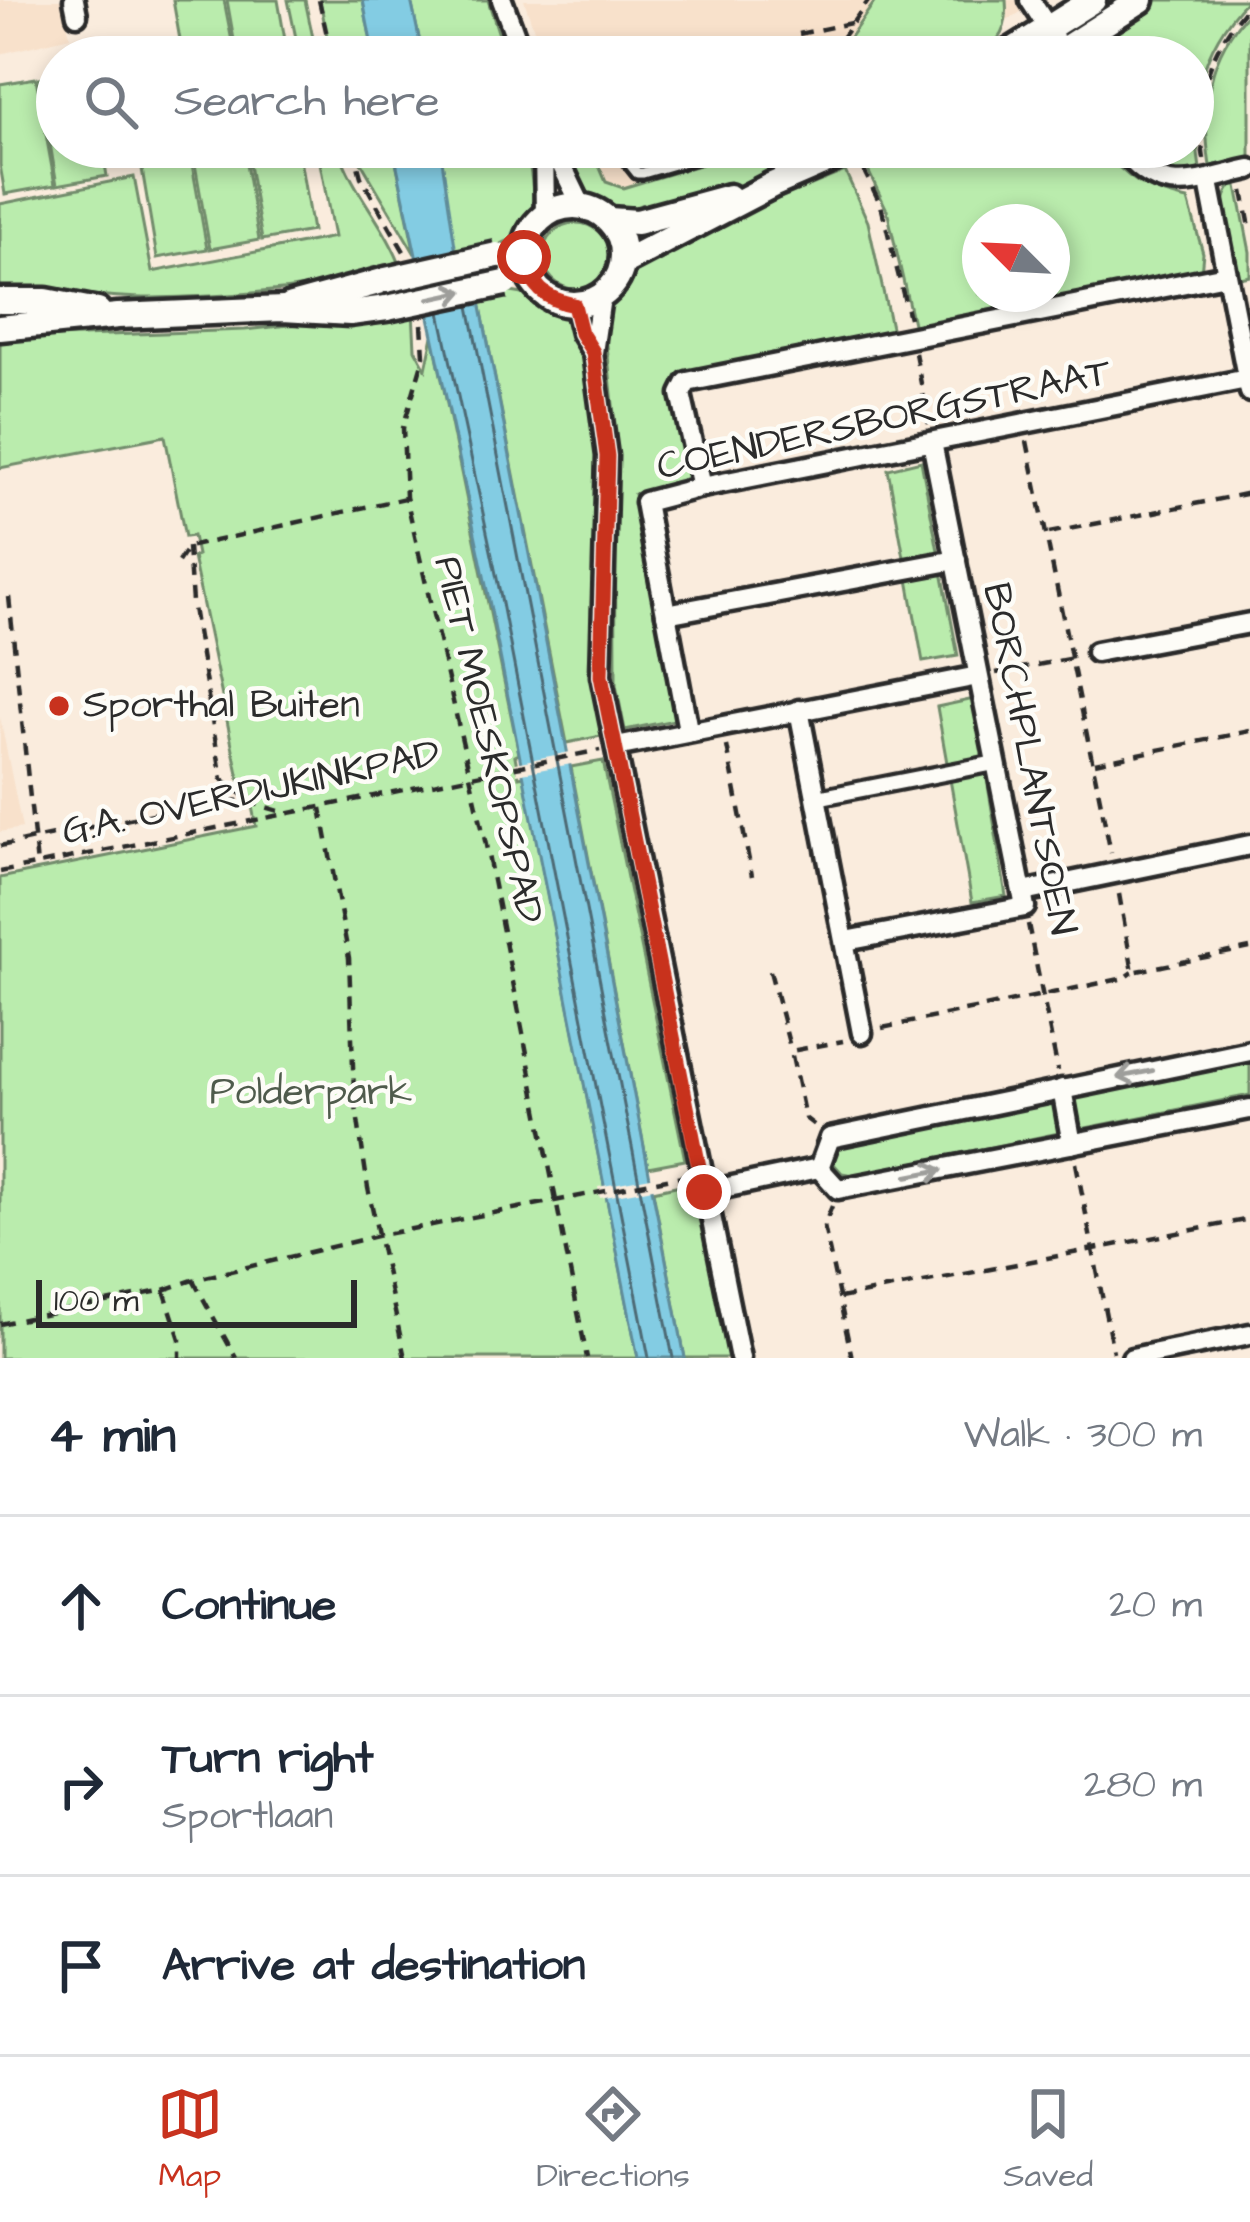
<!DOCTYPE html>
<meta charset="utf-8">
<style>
body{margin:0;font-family:"Architects Daughter",sans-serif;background:#f6f6f7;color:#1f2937}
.compass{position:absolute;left:962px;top:204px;width:108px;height:108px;border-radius:50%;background:#fff;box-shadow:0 6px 18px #0003;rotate:294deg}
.scale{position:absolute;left:36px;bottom:30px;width:321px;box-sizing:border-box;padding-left:12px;border:6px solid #2b2b2b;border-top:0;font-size:33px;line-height:42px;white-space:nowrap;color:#2b2b2b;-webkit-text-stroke:9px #fdfcf7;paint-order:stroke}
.stop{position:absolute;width:36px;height:36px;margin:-27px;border:9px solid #c8321e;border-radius:50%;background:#fff}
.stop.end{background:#c8321e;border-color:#fff;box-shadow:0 3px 12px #0008}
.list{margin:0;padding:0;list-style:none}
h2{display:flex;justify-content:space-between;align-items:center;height:156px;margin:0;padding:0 48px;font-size:51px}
h2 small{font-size:39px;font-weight:400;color:#747a83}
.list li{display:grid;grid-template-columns:78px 1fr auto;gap:36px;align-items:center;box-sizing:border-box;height:180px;padding:0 48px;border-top:3px solid #e0e1e3}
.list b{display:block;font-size:45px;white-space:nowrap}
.list p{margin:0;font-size:39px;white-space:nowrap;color:#747a83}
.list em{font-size:39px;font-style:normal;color:#747a83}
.icon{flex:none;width:66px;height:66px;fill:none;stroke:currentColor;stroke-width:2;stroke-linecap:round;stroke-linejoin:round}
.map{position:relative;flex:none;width:1250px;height:1358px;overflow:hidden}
.search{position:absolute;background:#fff;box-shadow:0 6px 18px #0003;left:36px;right:36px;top:36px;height:132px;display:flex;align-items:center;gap:30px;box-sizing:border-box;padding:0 42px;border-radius:66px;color:#747a83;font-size:45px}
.sheet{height:696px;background:#fff}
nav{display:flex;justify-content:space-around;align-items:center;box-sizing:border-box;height:168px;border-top:3px solid #e0e1e3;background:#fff;font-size:33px;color:#747a83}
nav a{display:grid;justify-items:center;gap:6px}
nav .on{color:#c8321e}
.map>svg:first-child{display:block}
.built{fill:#f8e1cb}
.green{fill:#baecad;stroke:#728c6c;stroke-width:3;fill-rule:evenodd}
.water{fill:#83cce3;stroke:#608c99;stroke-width:3}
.pier{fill:#faecdd}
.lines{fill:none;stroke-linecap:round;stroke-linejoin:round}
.shore{stroke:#4e6b75;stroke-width:3}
.service-casing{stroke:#2b2b2b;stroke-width:18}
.pedestrian-casing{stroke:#2b2b2b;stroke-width:22}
.minor-casing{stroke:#2b2b2b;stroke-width:27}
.secondary-casing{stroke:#2b2b2b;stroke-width:33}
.path{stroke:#2b2b2b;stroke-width:4.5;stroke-dasharray:12 9;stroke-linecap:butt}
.service{stroke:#fdfcf7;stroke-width:9}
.pedestrian{stroke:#fdfcf7;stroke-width:14}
.minor{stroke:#fdfcf7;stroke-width:18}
.secondary{stroke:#fdfcf7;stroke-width:24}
.secondary-bridge-casing{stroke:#2b2b2b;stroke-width:33;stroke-linecap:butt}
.secondary-bridge{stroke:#fdfcf7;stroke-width:24}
.oneway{stroke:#9e9e9b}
.route{stroke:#c8321e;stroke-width:15}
.poi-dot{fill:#c8321e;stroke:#fdfcf7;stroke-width:4.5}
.labels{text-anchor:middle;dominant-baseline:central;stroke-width:9;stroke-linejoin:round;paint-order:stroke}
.street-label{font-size:39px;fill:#2b2b2b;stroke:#fdfcf7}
.poi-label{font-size:39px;fill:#2b2b2b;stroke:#fdfcf7;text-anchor:start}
.park-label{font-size:39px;fill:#4f5b4c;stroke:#fdfcf7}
</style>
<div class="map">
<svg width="1250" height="1358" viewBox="0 0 1250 1358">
<rect width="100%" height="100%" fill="#faecdd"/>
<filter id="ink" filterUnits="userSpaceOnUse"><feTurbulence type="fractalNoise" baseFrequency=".00833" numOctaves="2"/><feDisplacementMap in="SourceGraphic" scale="24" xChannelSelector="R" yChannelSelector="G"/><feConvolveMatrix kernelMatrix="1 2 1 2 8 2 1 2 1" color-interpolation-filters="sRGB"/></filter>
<g filter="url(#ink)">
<g class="built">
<path d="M0 0H63L70 37 0 54Z"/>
<path d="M524 0H1038L955 57H543Z"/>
<path d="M573 147H771L650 184 589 196Z"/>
<path d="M0 717 22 828 0 832Z"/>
</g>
<g class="green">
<path d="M173 0H224L235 57H183Z"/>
<path d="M227 0H278L288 57H237Z"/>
<path d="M288 0H305L317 57H300Z"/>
<path d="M320 0H363L374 57H331Z"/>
<path d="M411 0H488L506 57H423Z"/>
<path d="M876 0H1006C1009 28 1000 43 977 57H836Z"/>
<path d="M1150 0H1247C1199 50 1190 102 1200 169 1173 176 1150 169 1133 147H1193V57H1097L1104 37Z"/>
<path d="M1250 11V159L1210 166C1201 108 1207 55 1250 11Z"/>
<path d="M57 75V147H102L107 176 57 185 39 78Z"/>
<path d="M36 78 55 185 5 194 0 165V84Z"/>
<path d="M162 147H189L207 249 157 258 139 151Z"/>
<path d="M192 147H243L259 240 210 249Z"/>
<path d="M246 147H298L312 231 262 240Z"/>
<path d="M317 147H338C352 192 387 226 402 270 319 289 235 297 150 298 101 298 50 289 0 288V204L134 177 152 272 334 237Z"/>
<path d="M352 147H393L415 254Z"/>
<path d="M440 147H526C543 229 532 239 455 258Z"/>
<path d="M564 147H591L606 182 623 188 758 147 829 149C778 172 625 245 581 191 571 179 568 162 564 147Z"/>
<path d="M895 147H1102C1126 181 1148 191 1188 200L1203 253 1201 273 914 328 887 210 864 162ZM980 222H1052V294H980Z"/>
<path d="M845 171 868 222 892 332 693 371 673 386 690 480 634 494 679 719 625 730 616 685 615 424 605 326 606 303 630 269 660 248Z"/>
<path d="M1236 181 1250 252V276L1235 279C1229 248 1210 204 1236 181Z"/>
<circle cx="576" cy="256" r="33"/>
<path d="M505 292C527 292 556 303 570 322 610 378 592 580 592 653 592 681 598 709 601 736L567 743 479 297Z"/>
<path d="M413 311 415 349 426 369 433 336 519 754 515 756 519 777 524 776 638 1358H0V878L256 826 249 792 241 788 193 557 197 555 193 536 185 537 165 436 0 468V339L245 330Z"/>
<path d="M921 461 958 656 923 662 888 469Z"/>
<path d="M974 699 1006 896 972 902 937 707Z"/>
<path d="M603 761 685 1160 648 1167 571 767Z"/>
<path d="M1250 1062V1095L1081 1129 1075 1097Z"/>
<path d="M1053 1102 1059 1133 853 1175 842 1173 834 1164 835 1152 845 1143Z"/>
<path d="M689 1183 739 1358H685L653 1191Z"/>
</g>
<g class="water">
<path d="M363 0H411L423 57H374Z"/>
<path d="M393 147H440L460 279 479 297 685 1358H638L487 590Z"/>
</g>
<g class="pier">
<path d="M575 751 577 763 517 774 515 763Z"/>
<path d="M656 1176 658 1187 600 1198 598 1187Z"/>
</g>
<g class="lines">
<g class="shore">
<path d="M469 306 673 1358"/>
<path d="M440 312 499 588 649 1358"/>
</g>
<g class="service-casing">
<g id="service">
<path d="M681 56 682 57"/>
<path d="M629 163 637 173H643L732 147"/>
</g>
</g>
<g class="pedestrian-casing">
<path id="pedestrian" d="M817 798 995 763"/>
</g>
<g class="minor-casing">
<g id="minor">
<path d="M74 0 77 15"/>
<path d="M502 0 523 57"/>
<path d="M1030 0 1054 37"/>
<path d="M544 147 545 216"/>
<path d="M553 147 582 207"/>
<path d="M1121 147C1160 202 1198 180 1250 169"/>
<path d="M1209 182 1250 392"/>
<path d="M601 297 593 353 607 456 601 676 740 1358"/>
<path d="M574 305 581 333 593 353"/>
<path d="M702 487 681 394 687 382 1226 275"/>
<path d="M666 614 956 560"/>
<path d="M1096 652 1250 623"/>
<path d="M799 710 862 1033"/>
<path d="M688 730 645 502 702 487 1247 379"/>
<path d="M616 747 978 676"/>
<path d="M1023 892 1250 845"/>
<path d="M846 941 1025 907 932 442"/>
<path d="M1062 1089 1072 1144"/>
<path d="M819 1168 830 1138 1250 1051"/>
<path d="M819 1168 838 1189 1250 1109"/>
<path d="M704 1192 819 1168"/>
<path d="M1132 1358 1250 1334"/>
</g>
</g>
<g class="secondary-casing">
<g id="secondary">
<path d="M1002 57 1093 0"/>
<path d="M1052 57 1141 0"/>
<circle cx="574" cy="255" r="49"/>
<path d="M609 220 637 222 729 197"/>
<path d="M624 262 772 185 832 159"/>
<path d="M0 301H46L98 311"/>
<path d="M291 306 386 280"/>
<path d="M0 328 118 316 283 309 350 313 387 308"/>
</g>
</g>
<g class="path">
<path d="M319 0 332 57"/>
<path d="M799 34 851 23"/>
<path d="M828 57 869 0"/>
<path d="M353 147 361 177 406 255"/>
<path d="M1204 159C1194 98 1208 49 1250 4"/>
<path d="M863 169 881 205 909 318"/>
<path d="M1243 191 1250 227"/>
<path d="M422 324 424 356 403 428 406 497 486 845 587 1358"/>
<path d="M915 353 929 424"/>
<path d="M1027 441 1111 853"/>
<path d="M1049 533 1250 493"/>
<path d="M188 547 192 602 222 779 250 800"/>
<path d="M178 562 188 547 405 498"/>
<path d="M9 597 37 865"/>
<path d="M996 673 1073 658"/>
<path d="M727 746 752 876"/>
<path d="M1095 763 1250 731"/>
<path d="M321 808 349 958 354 1093 368 1188 405 1358"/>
<path d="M0 846 220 800 245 801 286 813"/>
<path d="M0 872 600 750"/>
<path d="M1119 894 1133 972 1250 948"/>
<path d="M1028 924 1058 1071"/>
<path d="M770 971 791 1051"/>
<path d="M882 1028 1125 978 1133 972"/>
<path d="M814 1125 805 1118 791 1051 843 1041"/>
<path d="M1076 1163 1113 1352"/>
<path d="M832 1206 824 1226 852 1358"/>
<path d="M193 1280 236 1358"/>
<path d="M164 1290 180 1339V1358"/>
<path d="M840 1298 1250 1219"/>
<path d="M0 1324 164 1290 193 1280 381 1235 682 1176"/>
</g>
<use href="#service" class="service"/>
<use href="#pedestrian" class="pedestrian"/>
<use href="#minor" class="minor"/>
<use href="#secondary" class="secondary"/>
<g class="secondary-bridge-casing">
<g id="secondary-bridge">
<path d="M832 159 858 147"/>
<path d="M386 280 497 255"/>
<path d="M387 308 505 283"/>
</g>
</g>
<use href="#secondary-bridge" class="secondary-bridge"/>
</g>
<defs><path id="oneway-shaft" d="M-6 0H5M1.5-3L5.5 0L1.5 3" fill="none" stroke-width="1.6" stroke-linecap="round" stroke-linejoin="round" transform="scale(3)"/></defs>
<g class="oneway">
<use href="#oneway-shaft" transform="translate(446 295) rotate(-12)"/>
<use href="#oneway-shaft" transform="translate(1135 1074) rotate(169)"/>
<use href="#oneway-shaft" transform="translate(925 1173) rotate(-11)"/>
</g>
</g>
<g class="lines" filter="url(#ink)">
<path class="route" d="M524 257C532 287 544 299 574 305L581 333 593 352 607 456 601 676 704 1192"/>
</g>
<circle class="poi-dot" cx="59" cy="706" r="12"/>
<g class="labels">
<g class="street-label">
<text transform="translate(884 420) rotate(-12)">COENDERSBORGSTRAAT</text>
<text transform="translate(488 740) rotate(77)">PIET MOESKOPSPAD</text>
<text transform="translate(1029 759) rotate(79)">BORCHPLANTSOEN</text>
<text transform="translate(251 793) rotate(-12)">G.A. OVERDIJKINKPAD</text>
</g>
<g class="poi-label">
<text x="83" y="706">Sporthal Buiten</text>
</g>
<g class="park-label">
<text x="311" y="1093">Polderpark</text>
</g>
</g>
</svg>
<svg class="compass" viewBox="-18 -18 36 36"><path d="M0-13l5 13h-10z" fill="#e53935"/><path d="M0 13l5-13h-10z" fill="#747a83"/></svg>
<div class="scale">100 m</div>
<div class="stop" style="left:524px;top:257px"></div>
<div class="stop end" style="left:704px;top:1192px"></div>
<div class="search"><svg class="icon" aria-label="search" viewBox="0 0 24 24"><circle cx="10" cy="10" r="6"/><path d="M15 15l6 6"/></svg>Search here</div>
</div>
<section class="sheet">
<h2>4 min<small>Walk · 300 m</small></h2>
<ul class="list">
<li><svg class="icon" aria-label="ahead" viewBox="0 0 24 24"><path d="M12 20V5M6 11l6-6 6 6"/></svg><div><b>Continue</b></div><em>20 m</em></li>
<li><svg class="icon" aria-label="right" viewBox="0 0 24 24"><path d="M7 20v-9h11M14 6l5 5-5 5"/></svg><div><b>Turn right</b><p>Sportlaan</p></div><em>280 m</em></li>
<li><svg class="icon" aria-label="arrive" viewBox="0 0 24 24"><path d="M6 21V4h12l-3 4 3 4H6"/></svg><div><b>Arrive at destination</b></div></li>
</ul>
</section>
<nav>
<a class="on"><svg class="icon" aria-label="map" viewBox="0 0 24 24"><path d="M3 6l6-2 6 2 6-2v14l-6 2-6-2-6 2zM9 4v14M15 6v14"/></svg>Map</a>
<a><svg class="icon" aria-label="directions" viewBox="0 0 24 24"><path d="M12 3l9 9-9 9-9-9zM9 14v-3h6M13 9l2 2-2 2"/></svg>Directions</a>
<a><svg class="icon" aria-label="saved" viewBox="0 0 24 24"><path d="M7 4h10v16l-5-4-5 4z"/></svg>Saved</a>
</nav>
